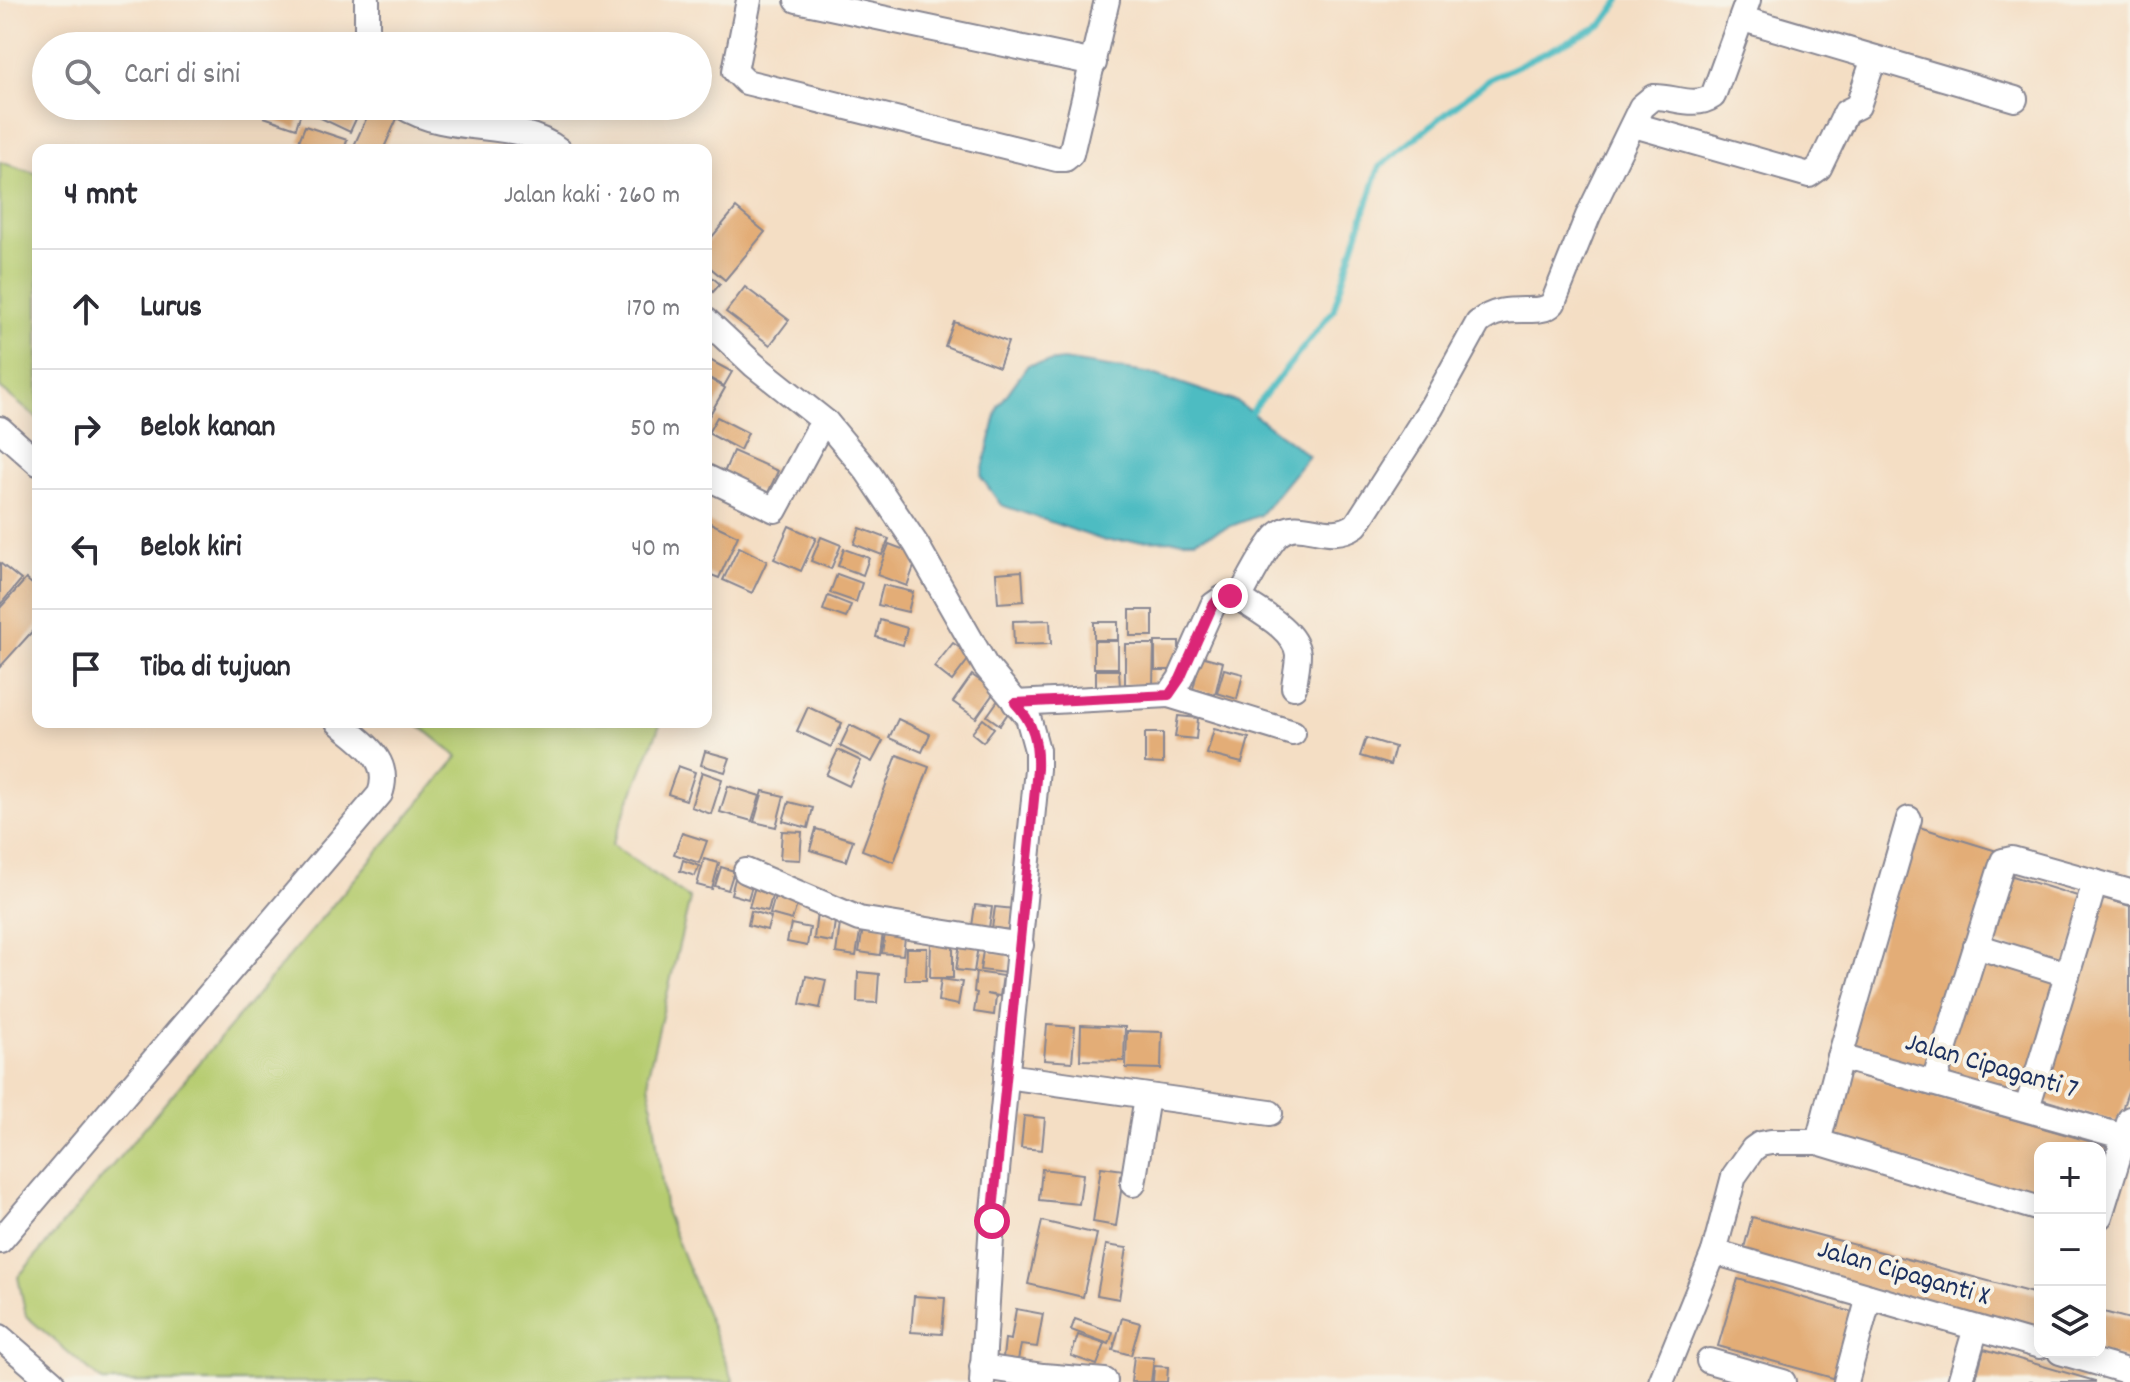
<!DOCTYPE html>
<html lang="id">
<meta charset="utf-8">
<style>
body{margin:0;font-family:Dekko,sans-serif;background:#f2f2f3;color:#2b2b33}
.controls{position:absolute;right:24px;bottom:24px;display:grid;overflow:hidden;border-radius:16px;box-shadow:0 4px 20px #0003}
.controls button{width:72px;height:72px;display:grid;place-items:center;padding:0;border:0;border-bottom:2px solid #e1e1e2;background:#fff;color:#2b2b33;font:40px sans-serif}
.stop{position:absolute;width:24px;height:24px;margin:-18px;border:6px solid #db2777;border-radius:50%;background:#fff}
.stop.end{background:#db2777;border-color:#fff;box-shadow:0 2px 8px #0008}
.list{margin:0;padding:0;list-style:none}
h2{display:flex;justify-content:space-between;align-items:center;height:104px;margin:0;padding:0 32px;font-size:34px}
h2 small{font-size:26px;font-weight:400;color:#7c7c81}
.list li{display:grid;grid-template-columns:52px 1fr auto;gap:24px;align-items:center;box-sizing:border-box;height:120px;padding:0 32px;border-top:2px solid #e1e1e2}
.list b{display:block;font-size:30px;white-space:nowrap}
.list em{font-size:26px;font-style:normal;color:#7c7c81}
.icon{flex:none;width:44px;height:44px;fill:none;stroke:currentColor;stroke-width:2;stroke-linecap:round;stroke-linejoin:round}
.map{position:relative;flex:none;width:2130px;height:1382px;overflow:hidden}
.search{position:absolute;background:#fff;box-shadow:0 4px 20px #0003;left:32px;top:32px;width:680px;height:88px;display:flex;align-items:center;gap:20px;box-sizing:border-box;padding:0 28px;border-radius:44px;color:#7c7c81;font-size:30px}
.panel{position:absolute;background:#fff;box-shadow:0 4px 20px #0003;left:32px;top:144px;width:680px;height:584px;border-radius:16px}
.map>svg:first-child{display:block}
.green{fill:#b6cc70;stroke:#687e67;stroke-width:2}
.water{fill:#4dbcc2;stroke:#347690;stroke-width:2}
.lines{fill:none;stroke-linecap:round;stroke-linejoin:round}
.stream{stroke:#4dbcc2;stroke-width:6}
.building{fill:#e3ad77}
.minor-casing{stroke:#888691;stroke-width:28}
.minor{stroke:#fff;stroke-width:24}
.route{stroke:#db2777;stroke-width:10}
.labels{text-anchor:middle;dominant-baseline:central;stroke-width:8;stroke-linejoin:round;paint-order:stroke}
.street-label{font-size:28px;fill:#1b2f5e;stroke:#f7f3e8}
</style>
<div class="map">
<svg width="2130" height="1382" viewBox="0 0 2130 1382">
<rect width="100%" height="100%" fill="#f7f3e8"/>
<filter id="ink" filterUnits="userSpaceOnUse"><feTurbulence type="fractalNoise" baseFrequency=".0125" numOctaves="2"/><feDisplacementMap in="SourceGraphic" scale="16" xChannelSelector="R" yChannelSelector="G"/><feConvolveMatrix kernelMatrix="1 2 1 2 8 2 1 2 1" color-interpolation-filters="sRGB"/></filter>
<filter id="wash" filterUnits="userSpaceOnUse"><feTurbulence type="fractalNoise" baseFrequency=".006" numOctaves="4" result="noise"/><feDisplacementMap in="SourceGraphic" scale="32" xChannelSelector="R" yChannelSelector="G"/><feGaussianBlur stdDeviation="1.8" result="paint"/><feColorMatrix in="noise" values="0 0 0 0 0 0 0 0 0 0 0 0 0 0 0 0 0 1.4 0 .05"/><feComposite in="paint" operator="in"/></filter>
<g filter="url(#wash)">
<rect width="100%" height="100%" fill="#f4dec4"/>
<g class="green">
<path d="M0 162 38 174V419L0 388Z"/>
<path d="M415 722H661L612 845 690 899 648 1074 666 1213 734 1382H103L26 1316 18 1277 458 757Z"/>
</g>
<path class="water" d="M1063 360 1153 374 1237 402 1309 456 1260 515 1195 540 1105 541 1001 505 981 477 998 407 1028 365Z"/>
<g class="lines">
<path class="stream" d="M1251 412 1333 311 1379 167 1488 80 1602 25 1620 0"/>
</g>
<g id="blocks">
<g class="building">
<path d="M267 106H303L296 128 264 117Z"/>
<path d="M310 106H362L350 132 308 112Z"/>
<path d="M372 106H387L400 112 383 150H352Z"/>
<path d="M305 126 347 140 344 150H325L299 141Z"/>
<path d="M736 208 765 232 725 280 706 264V244Z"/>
<path d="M706 272 720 284 713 292 706 286Z"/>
<path d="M745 287 789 320 770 345 726 312Z"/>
<path d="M954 322 1008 342 999 367 945 346Z"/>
<path d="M706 358 732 372 724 386 706 376Z"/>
<path d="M706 377 725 388 709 416 706 414Z"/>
<path d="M717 417 748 433 740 450 708 433Z"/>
<path d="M733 451 778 471 767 495 723 475Z"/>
<path d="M706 521 738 536 719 578 706 573Z"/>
<path d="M789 526 816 538 801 571 774 559Z"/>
<path d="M860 528 889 539 882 555 854 544Z"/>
<path d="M821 537 841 545 831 569 811 561Z"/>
<path d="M889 544 918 555 907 586 877 575Z"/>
<path d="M739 547 767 561 752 593 723 580Z"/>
<path d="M844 549 869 558 863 575 838 566Z"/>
<path d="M0 563 21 580 0 605Z"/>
<path d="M1022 571 1024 601 998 603 996 573Z"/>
<path d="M837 574 862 583 856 602 830 593Z"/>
<path d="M26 579 38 589V625L0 667V608Z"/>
<path d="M883 585 913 592 908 612 878 605Z"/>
<path d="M828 596 851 605 846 618 823 610Z"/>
<rect x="1130" y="610" width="23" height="26"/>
<path d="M880 620 907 628 903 645 876 637Z"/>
<path d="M1050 620 1051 644 1014 645 1013 621Z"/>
<rect x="1094" y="622" width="24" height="18"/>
<rect x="1094" y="641" width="24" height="27"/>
<rect x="1155" y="642" width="24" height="28"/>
<path d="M953 643 971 656 952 681 934 667Z"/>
<path d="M1125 644H1154L1153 685 1125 684Z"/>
<path d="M1201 656 1223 662 1215 695 1193 689Z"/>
<path d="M1224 669 1243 674 1237 699 1217 693Z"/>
<path d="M1096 670H1119L1120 687H1096Z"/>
<path d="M972 675 995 691 976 718 953 702Z"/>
<path d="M999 699 1012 707 1000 725 987 716Z"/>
<path d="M808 707 842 723 831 747 797 731Z"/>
<path d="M1178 716 1198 718 1196 739 1175 737Z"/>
<path d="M898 719 930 734 922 752 889 738Z"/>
<path d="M983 719 994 728 983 742 972 733Z"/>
<path d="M850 725 883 741 872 762 840 746Z"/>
<path d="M1214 729 1249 738 1242 763 1207 754Z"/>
<path d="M1145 733H1163V764L1145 763Z"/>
<path d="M1366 738 1395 747 1390 765 1360 756Z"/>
<path d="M838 750 861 761 849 786 826 775Z"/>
<path d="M705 751 730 758 725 772 701 765Z"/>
<path d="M897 755 929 767 894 862 862 850Z"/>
<path d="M678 766 695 772 686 800 668 794Z"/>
<path d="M702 772 722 779 711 814 691 807Z"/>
<path d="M728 786 760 796 752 821 720 812Z"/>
<path d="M763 791 784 796 776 827 754 822Z"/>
<path d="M789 802 813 808 808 828 783 821Z"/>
<path d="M1916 826 2000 852 1932 1073 1848 1047Z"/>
<path d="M816 829 853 840 846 861 810 850Z"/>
<path d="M782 831 802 832 800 860 780 859Z"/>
<path d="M682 833 707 841 699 863 674 854Z"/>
<path d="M704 859 719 863 712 889 697 885Z"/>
<path d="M683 860 699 866 695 876 680 871Z"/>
<path d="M721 867 734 871 728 890 715 886Z"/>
<path d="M737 871 755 876 748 899 731 894Z"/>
<path d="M2003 873 2087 899 2067 965 1982 939Z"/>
<path d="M757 880 775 885 768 911 749 907Z"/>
<path d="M777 889 800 896 792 920 770 914Z"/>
<path d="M2096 896 2130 906V1085L2118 1122 2034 1097Z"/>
<path d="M975 905 992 907 989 928 972 926Z"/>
<path d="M995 907 1014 909 1011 930 992 928Z"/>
<path d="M751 911 771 917 767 930 748 925Z"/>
<path d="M817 912 836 915 832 942 814 939Z"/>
<path d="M864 922 884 925 880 955 859 952Z"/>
<path d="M791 924 810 928 807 946 787 942Z"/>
<path d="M840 924 861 926 856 956 836 953Z"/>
<path d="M886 927 906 929 903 955 882 953Z"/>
<path d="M931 942H953V978H930Z"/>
<path d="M960 943 978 946 974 972 956 970Z"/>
<path d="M906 948H927L926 980H905Z"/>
<path d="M983 951 1008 954 1006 973 980 970Z"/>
<path d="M1977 955 2062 980 2025 1100 1940 1074Z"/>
<path d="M858 972 879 974 877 1003 857 1002Z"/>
<path d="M976 972 1003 976 1000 996 987 994 996 996 994 1015 974 1012 977 993 974 992Z"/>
<path d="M806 976 826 980 820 1008 800 1004Z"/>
<path d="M941 979 962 982 958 1005 938 1001Z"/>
<path d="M1047 1025 1075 1027 1072 1062 1044 1060Z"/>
<path d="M1081 1025 1125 1027 1124 1061 1080 1060Z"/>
<path d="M1127 1031 1162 1032 1161 1069 1126 1068Z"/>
<path d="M1843 1071 2106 1146 2101 1163 2100 1148H2040V1199L1824 1137Z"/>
<path d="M1024 1116 1045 1118 1042 1150 1021 1148Z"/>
<path d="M1101 1167 1124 1170 1116 1226 1093 1222Z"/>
<path d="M1042 1169 1083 1174 1079 1204 1039 1200Z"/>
<path d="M1752 1217 2040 1295V1336L1742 1256Z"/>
<path d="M1042 1221 1097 1234 1083 1297 1028 1284Z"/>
<path d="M1106 1245 1127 1248 1119 1299 1097 1295Z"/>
<path d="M1738 1279 1859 1314 1840 1380 1718 1346Z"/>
<path d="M914 1296 945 1298 942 1334 911 1332Z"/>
<path d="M1016 1309 1043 1314 1037 1347 1021 1345 1018 1360 1003 1358 1005 1339 1011 1340Z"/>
<path d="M2100 1311 2130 1319V1360L2100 1352Z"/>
<path d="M1122 1318 1140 1323 1131 1355 1113 1350Z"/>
<path d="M1075 1319 1113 1332 1109 1344 1071 1330Z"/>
<path d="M1078 1335 1105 1344 1097 1365 1071 1356Z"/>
<path d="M1984 1349 2095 1381V1382H1975Z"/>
<path d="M1134 1356 1154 1358 1151 1382H1131Z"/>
<path d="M1154 1366 1168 1367 1167 1382H1153Z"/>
</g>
</g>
</g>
<g filter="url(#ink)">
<use href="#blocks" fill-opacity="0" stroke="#888691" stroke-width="2"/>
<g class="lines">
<g class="minor-casing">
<g id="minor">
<path d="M367 0V46"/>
<path d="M749 0 735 71 746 82 1057 159H1065L1071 154 1107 0"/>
<path d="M797 0 1094 63"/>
<path d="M1743 19 2015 99"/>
<path d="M402 106C452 137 516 117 559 150"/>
<path d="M1634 125 1809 175 1819 168 1846 112 1858 106 1874 58"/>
<path d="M706 320 754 365 827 423 867 471 916 544 985 665 1028 717 1037 750V769L992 1221 982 1382"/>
<path d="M0 429 38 463"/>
<path d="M706 477 775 510 817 432 827 423"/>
<path d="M1239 598C1258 611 1295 629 1298 654 1298 665 1295 676 1294 687"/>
<path d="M1169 695 1293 733"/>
<path d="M1015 703 1169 695 1180 679 1213 605 1223 598H1239C1248 583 1267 544 1279 534 1301 515 1327 545 1356 525L1431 408 1478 323C1506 299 1539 319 1553 303L1588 216 1641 107 1653 97C1673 96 1694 109 1713 96L1748 0"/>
<path d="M746 871 859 919 1021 945"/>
<path d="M1976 946 2067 974"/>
<path d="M1840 1057 2125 1137"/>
<path d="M1006 1076 1270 1113"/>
<path d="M1934 1082 2003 861 2012 859 2130 892"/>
<path d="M2027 1108 2095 882"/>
<path d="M1818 1142 1840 1057 1909 819"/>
<path d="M1133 1184 1147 1097"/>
<path d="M2100 1216 2130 1119"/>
<path d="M0 1241 380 794C393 759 361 742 338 722"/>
<path d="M1714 1252 1734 1176 1753 1149 1760 1144 1771 1142H1818L2040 1209"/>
<path d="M0 1337 52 1382"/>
<path d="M2060 1352 2130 1372"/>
<path d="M1709 1361 1783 1382"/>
<path d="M982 1367 1043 1376 1105 1381"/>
<path d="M1661 1382 1714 1252 2040 1346"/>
<path d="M1846 1382 1869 1297"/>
<path d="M1960 1382 1976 1328"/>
</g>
</g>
<use href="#minor" class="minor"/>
</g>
</g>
<g class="lines" filter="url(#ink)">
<path class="route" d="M992 1221 1037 769C1038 742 1034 723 1015 703L1169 695 1180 679 1213 605 1217 600 1230 596"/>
</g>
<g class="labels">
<g class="street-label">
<text transform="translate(1991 1068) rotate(16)">Jalan Cipaganti 7</text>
<text transform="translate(1903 1275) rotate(16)">Jalan Cipaganti X</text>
</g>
</g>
</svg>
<div class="controls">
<button>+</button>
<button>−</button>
<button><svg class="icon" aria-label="layers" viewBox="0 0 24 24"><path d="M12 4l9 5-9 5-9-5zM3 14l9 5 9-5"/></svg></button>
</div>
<div class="stop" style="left:992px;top:1221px"></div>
<div class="stop end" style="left:1230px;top:596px"></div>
<div class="search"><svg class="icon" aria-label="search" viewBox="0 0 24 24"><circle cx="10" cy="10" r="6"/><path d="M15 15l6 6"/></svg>Cari di sini</div>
<section class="panel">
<h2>4 mnt<small>Jalan kaki · 260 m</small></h2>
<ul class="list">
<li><svg class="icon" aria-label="ahead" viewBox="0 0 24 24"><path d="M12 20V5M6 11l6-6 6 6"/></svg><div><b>Lurus</b></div><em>170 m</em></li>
<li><svg class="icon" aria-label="right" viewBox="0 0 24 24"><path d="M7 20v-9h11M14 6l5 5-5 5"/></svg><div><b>Belok kanan</b></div><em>50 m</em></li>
<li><svg class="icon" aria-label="left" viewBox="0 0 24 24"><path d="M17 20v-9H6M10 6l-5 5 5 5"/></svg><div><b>Belok kiri</b></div><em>40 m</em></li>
<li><svg class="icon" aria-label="arrive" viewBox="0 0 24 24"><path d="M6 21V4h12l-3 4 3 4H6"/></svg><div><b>Tiba di tujuan</b></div></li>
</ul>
</section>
</div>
